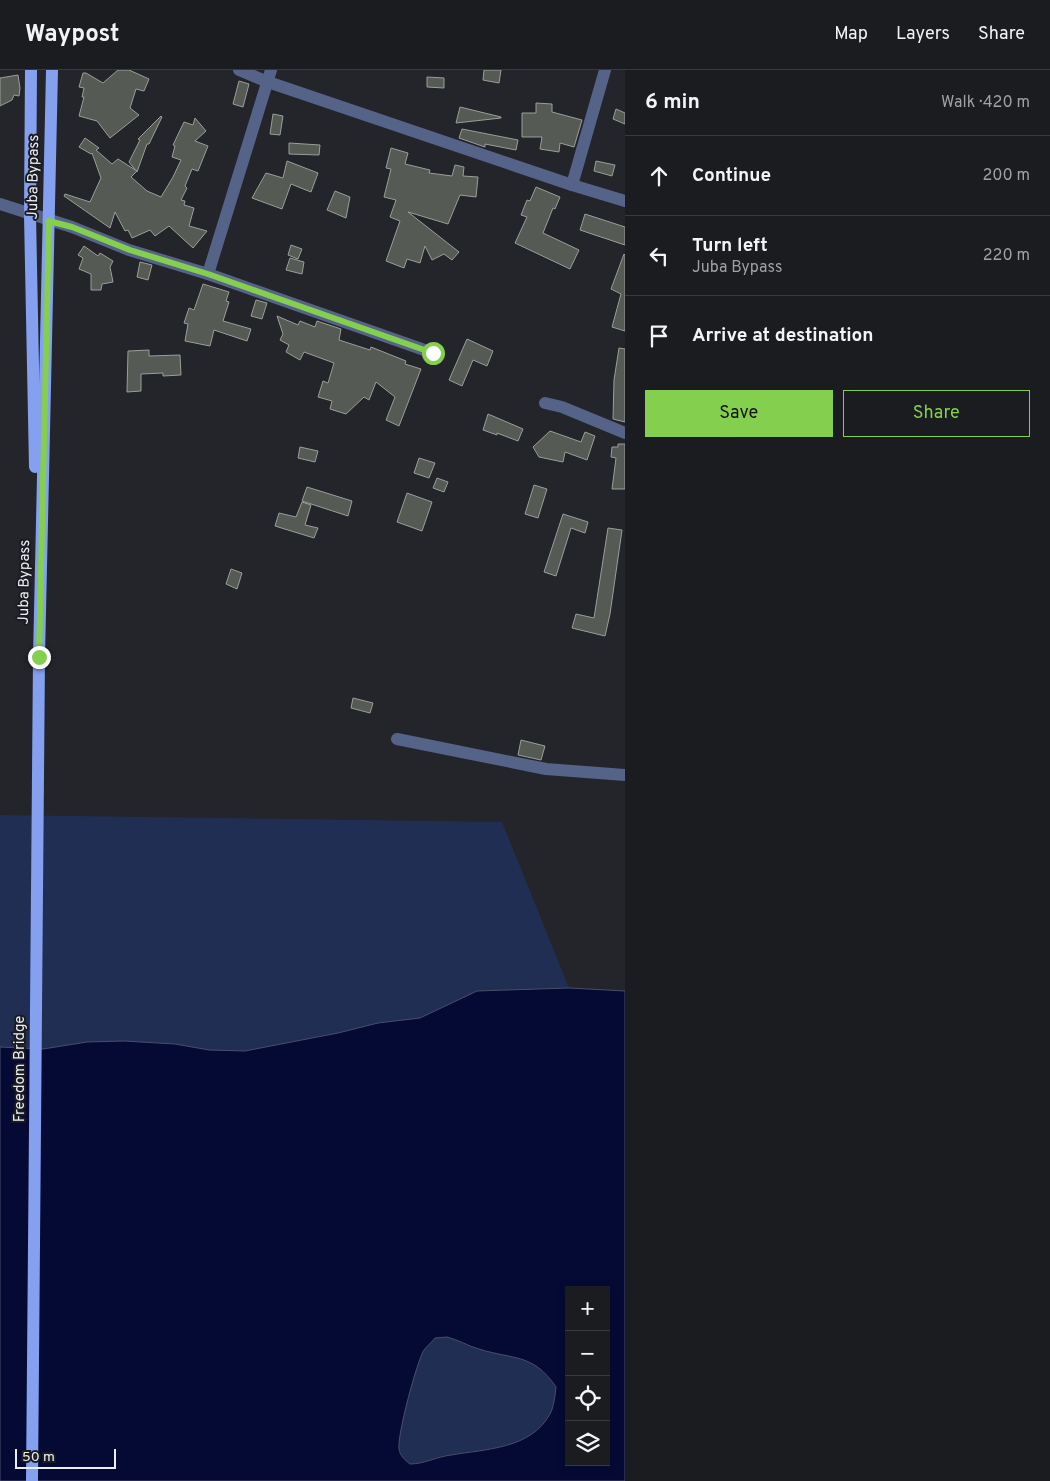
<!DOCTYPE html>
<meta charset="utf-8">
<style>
body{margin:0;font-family:Overpass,sans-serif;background:#232529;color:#f1f3f6}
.controls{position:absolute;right:15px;bottom:15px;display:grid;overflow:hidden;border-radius:0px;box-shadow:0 2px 8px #0003}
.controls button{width:45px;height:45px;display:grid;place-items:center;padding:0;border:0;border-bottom:1px solid #383a3e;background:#1a1c20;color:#f1f3f6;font:25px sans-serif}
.scale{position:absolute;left:15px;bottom:12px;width:101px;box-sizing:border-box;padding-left:5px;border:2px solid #eceef2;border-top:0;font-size:14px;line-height:18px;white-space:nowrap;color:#eceef2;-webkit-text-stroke:4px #1a1c21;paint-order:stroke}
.stop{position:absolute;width:15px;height:15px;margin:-11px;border:4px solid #84cf4d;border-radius:50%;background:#fff}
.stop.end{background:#84cf4d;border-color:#fff;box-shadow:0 1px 5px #0008}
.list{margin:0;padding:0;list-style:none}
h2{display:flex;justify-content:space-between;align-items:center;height:65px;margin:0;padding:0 20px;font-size:21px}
h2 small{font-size:16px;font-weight:400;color:#9fa1a5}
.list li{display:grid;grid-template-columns:32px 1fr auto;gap:15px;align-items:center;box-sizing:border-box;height:80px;padding:0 20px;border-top:1px solid #383a3e}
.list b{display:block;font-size:19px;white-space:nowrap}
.list p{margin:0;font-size:16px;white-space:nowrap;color:#9fa1a5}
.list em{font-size:16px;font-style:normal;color:#9fa1a5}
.actions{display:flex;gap:10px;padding:15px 20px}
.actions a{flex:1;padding:11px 0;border:1px solid #84cf4d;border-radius:0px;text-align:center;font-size:18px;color:#84cf4d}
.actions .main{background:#84cf4d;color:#111}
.icon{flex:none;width:28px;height:28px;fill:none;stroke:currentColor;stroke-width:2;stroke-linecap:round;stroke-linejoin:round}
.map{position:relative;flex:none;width:625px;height:1411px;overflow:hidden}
header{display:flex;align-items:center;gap:30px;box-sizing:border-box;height:70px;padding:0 25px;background:#1a1c20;border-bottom:1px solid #383a3e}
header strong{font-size:24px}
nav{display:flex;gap:28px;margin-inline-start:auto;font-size:18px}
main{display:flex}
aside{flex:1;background:#1a1c20}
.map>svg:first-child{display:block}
.green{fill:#212e53}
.water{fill:#040a33;stroke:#4a4e6c;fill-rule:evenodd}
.building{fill:#565a54;stroke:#9a9f98}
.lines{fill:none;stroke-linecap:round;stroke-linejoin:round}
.minor{stroke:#556389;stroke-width:12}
.primary{stroke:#84a0ef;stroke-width:12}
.route{stroke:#84cf4d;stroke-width:6}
.labels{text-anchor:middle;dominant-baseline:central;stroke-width:4;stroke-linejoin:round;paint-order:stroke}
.street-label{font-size:15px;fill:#eceef2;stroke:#1a1c21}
</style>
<header>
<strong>Waypost</strong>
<nav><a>Map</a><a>Layers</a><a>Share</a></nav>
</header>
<main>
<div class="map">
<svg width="625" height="1411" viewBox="0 0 625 1411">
<rect width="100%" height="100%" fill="#23252b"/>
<g class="green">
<path d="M0 745 502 752 569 918 477 921 420 948 378 953 338 963 245 981 209 980 175 974 124 971 87 972 43 979 0 977Z"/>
<path d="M447 1267C459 1270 468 1276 479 1279 515 1290 533 1283 556 1317 555 1325 554 1337 550 1344 531 1379 482 1380 447 1385 434 1387 423 1394 410 1394 405 1390 400 1386 399 1379 397 1365 417 1291 424 1280 427 1275 432 1272 435 1268Z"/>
</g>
<path class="water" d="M569 918 625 921V1411H0V977L43 979 87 972 124 971 175 974 209 980 245 981 338 963 378 953 420 948 477 921ZM569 1220H606V1392H569ZM447 1267C459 1270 468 1276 479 1279 514 1290 533 1283 556 1317 555 1325 554 1337 550 1344 531 1379 486 1379 451 1385 436 1387 424 1394 410 1394 405 1390 400 1386 399 1379 397 1365 417 1291 424 1280 427 1276 432 1272 435 1268Z"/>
<g class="building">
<path d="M118 0H129L149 9 144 21 136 19 130 38 139 45 110 68 97 51 79 46 84 27H82L84 18 79 17 83 3H86L103 13Z"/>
<path d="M484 0H501L499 13 483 10Z"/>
<path d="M18 5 20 18 19 26 14 25 12 30 0 36V8Z"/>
<path d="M427 7 444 8V18L427 17Z"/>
<path d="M239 11 249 14 243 37 233 34Z"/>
<path d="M536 33 552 34V42L582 50 574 77 560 73 559 82 540 79 542 67H522V43H536Z"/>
<path d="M460 37 501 47V48L456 53Z"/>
<path d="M616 39 625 43V54L613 49Z"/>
<path d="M273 44 283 46 280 65 270 64Z"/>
<path d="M161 46 162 47 149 74H147L137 102 129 92 140 70 138 69Z"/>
<path d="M195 48 206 61 195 71 208 76 198 101 192 99 185 116 187 118 181 130 185 131 184 135 194 138 189 156 207 161 193 178 169 156 155 166 150 160 132 168 128 160 125 161 115 142 110 158 64 126 65 124 90 132 101 108 92 83 91 84 79 77 85 68 99 78 96 80 112 94 118 89 137 101 131 107 147 121 161 127 173 107 181 90 172 87 175 76 173 75 184 52 193 55Z"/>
<path d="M462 59 518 70 516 80 485 74V77L459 68Z"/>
<path d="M289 73 320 75 319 85 289 84Z"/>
<path d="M391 78 408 83 405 94 430 100 429 103 452 106 455 95 464 97 463 106 478 107 476 127 460 125 448 154 408 142 459 182 452 190 444 184 432 190 425 176 420 193 407 189 404 198 386 191 400 151 390 147 396 130 384 127 391 99 386 98Z"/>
<path d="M287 91 318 103 311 122 291 114 282 139 252 128 266 103 283 108Z"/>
<path d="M596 91 615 95 612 106 594 101Z"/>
<path d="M536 117 560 127 555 139 553 138 543 163 579 180 570 199 515 173 527 147 521 145 527 130 530 131Z"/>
<path d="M335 121 350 127 346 148 327 140Z"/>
<path d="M585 144 625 157V175L580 160Z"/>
<path d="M291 175 302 179 298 189 288 185Z"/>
<path d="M84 176 98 186 100 183 113 191 110 197 113 212 102 214 101 220H91V204L79 199 83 188 78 185Z"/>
<path d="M624 184 625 185V261L612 257 621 224 611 219Z"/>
<path d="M290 188 304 192 302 204 286 200Z"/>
<path d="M140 192 152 195 148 210 137 207Z"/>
<path d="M203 214 229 222 226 231 229 232 223 251 251 259 247 271 214 260 210 276 185 271 188 254 184 253 189 238 194 240Z"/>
<path d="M256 230 267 233 262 249 251 246Z"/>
<path d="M277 246 298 255 300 251 315 257 317 251 341 259 339 270 370 280 371 277 406 291 405 294 421 299 399 356 386 350 395 327 376 312 369 330 364 327 346 344 330 339 332 331 318 327 323 311 328 313 334 293 304 282 300 290 286 282 289 275 280 270 283 264Z"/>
<path d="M467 269 493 281 487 296 473 290 462 316 449 310Z"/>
<path d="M619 278 625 279V352L613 349 614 310Z"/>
<path d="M149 280V286L180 285 181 305 163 306V303L141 304V321L127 322 128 281Z"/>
<path d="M488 344 523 359 518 371 497 363V365L483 360Z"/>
<path d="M550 361 581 372 585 362 595 366 587 390 565 382 563 392 539 387 533 377Z"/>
<path d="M618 374H625V419H612L616 388 611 387 612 377H618Z"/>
<path d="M300 377 318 381 315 392 298 388Z"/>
<path d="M419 388 435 393 429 408 414 403Z"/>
<path d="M437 408 448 412 444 422 433 418Z"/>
<path d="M534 415 547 419 538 448 525 444Z"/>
<path d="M307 417 352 431 348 446 302 431Z"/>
<path d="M407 423 432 432 422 461 397 452Z"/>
<path d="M302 432 311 435 305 455 318 458 314 468 275 456 279 443 296 447Z"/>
<path d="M563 444 588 452 585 463 571 458 556 506 544 502Z"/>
<path d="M608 458 622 460 610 544 605 566 572 558 576 544 594 548Z"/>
<path d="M231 499 242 503 237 519 226 514Z"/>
<path d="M353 628 373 633 370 643 351 638Z"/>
<path d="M521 670 545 676 541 690 518 685Z"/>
</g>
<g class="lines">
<g class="minor">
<path d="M239 0 268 12 572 115 625 131"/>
<path d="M572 115 605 0"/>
<path d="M0 134 72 157 129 180 208 204 433 283"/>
<path d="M208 204 271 0"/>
<path d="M545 333 562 337 625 363"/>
<path d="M397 669 546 699 625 705"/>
</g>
<g class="primary">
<path d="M31 0 30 145 35 397"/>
<path d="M32 1411 39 587 52 0"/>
</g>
</g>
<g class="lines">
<path class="route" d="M39 587 49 151 72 157 130 180 208 204 433 283"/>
</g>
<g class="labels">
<g class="street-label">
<text transform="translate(34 107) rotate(-89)">Juba Bypass</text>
<text transform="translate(25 512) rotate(-89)">Juba Bypass</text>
<text transform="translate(20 999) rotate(-90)">Freedom Bridge</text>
</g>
</g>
</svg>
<div class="controls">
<button>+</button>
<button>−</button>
<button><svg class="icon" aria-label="locate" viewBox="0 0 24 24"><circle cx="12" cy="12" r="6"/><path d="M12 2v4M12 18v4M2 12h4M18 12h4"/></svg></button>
<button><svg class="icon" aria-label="layers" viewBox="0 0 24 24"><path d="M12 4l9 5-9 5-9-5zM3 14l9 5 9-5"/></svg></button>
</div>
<div class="scale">50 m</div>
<div class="stop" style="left:433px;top:283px"></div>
<div class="stop end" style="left:39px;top:587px"></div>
</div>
<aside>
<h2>6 min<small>Walk · 420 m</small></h2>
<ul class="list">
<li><svg class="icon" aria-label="ahead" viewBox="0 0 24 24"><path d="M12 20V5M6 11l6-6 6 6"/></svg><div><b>Continue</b></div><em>200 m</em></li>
<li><svg class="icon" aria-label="left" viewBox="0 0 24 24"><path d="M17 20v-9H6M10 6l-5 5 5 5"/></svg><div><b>Turn left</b><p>Juba Bypass</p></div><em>220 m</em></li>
<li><svg class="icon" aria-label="arrive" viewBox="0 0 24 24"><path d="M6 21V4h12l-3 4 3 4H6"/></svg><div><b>Arrive at destination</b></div></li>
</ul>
<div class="actions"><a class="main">Save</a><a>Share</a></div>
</aside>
</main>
